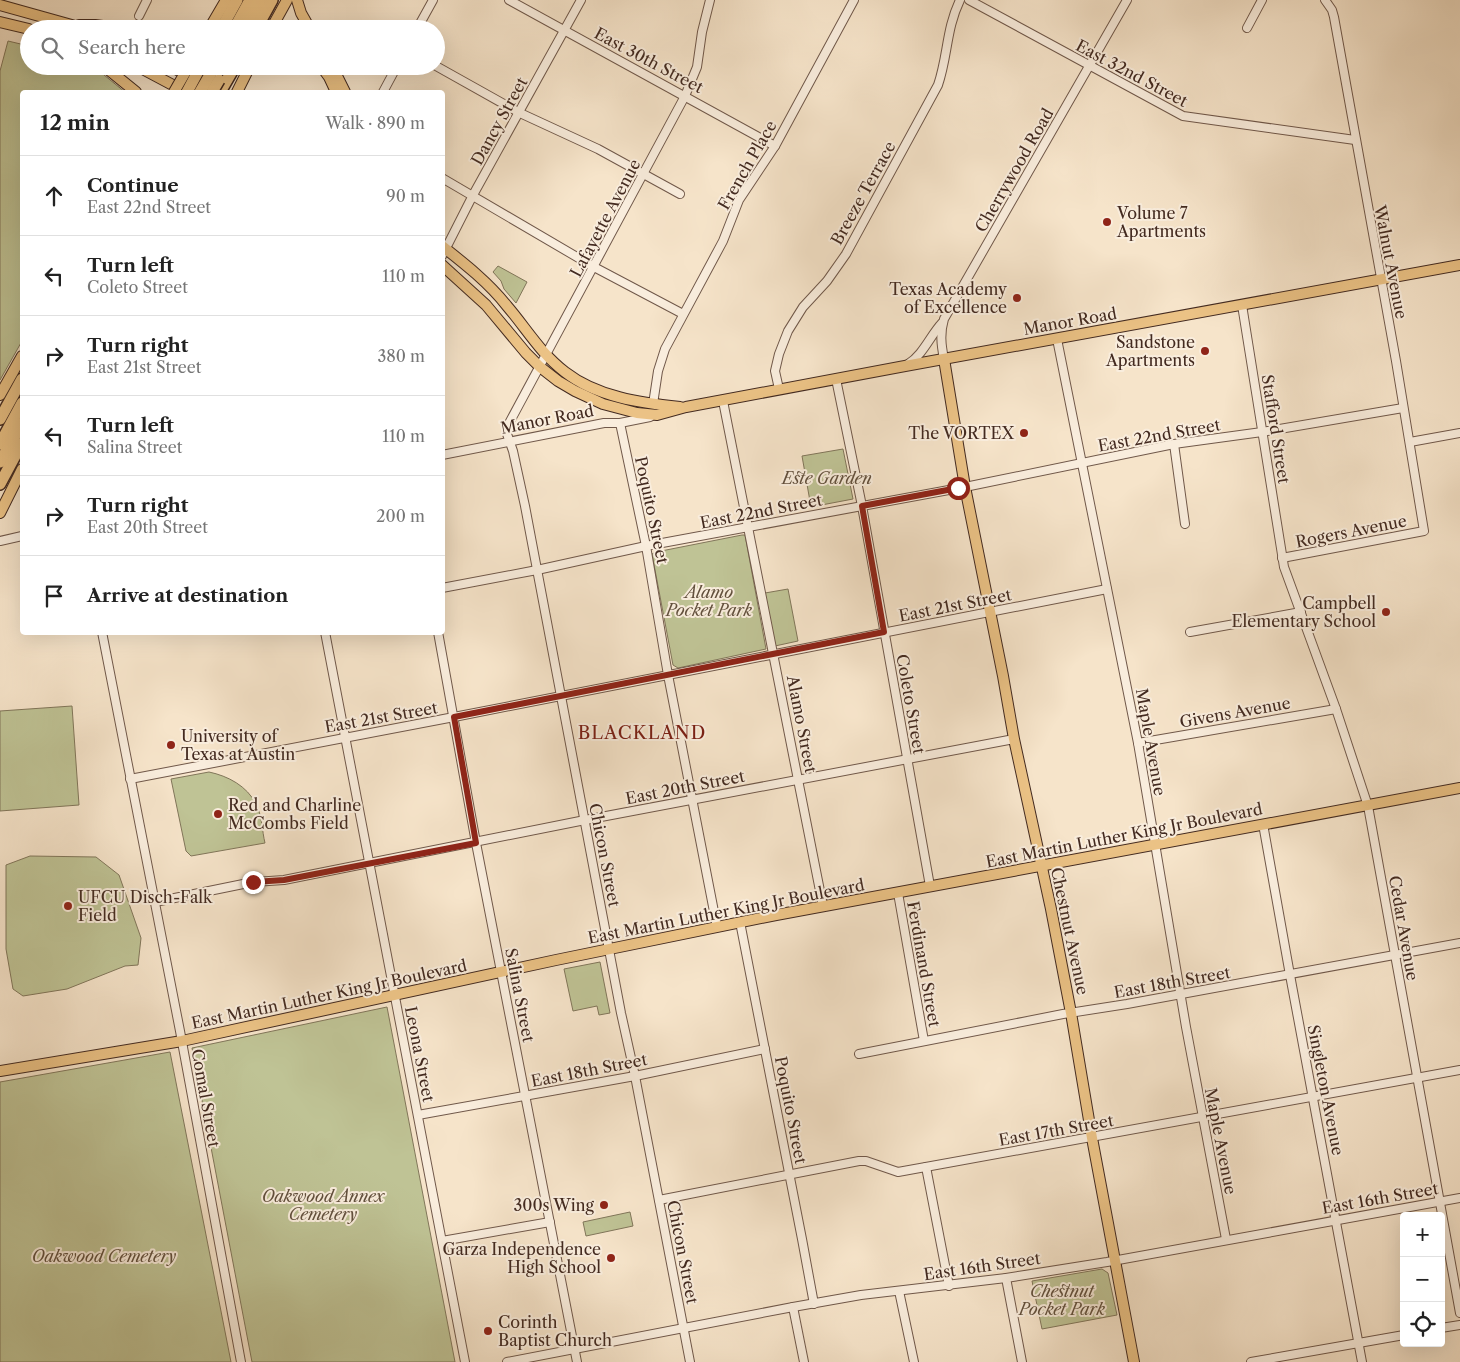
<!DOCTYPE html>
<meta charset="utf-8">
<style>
body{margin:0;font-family:"Libre Caslon Text",serif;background:#f6f6f6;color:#222}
.controls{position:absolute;right:15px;bottom:15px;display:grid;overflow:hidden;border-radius:5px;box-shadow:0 5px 20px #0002}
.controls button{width:45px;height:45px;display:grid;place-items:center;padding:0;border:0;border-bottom:1px solid #e0e0e0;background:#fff;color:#222;font:25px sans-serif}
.stop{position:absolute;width:15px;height:15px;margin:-11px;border:4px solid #8f2418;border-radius:50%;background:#fff}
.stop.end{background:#8f2418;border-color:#fff;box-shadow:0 1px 5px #0008}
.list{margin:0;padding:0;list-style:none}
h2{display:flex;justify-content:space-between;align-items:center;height:65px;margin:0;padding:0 20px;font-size:21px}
h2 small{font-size:16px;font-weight:400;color:#767676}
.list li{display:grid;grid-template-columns:32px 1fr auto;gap:15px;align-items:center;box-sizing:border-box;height:80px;padding:0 20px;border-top:1px solid #e0e0e0}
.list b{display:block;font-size:19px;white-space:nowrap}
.list p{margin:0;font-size:16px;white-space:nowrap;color:#767676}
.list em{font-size:16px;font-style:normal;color:#767676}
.icon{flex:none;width:28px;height:28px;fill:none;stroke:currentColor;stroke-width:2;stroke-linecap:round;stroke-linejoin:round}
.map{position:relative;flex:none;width:1460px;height:1362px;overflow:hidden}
.search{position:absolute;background:#fff;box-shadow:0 5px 20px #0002;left:20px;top:20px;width:425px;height:55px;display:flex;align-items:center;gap:12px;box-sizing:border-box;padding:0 18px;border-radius:28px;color:#767676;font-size:19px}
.panel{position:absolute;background:#fff;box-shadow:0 5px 20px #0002;left:20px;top:90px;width:425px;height:545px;border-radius:5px}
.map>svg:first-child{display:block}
.green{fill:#bfc395;stroke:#81765a}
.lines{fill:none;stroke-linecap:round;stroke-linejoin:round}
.minor-casing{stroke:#70584a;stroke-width:10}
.major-casing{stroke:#432a20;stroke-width:12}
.highway-casing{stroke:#432a20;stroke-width:14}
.minor{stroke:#f9eddd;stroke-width:8}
.major{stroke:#ebc285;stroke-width:10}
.highway{stroke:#ebc285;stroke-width:11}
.major-bridge-casing{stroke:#432a20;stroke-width:12;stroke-linecap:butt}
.highway-bridge-casing{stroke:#432a20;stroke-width:14;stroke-linecap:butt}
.major-bridge{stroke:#ebc285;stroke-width:10}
.highway-bridge{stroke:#ebc285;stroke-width:11}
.route{stroke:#8f2418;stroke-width:6}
.poi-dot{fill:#8f2418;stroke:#f9eddd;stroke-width:2}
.labels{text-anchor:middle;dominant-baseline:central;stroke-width:4;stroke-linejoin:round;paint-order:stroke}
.street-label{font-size:16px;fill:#432a20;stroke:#f9eddd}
.poi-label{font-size:16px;fill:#432a20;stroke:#f9eddd;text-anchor:end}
.park-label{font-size:16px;font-style:italic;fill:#62503d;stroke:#f9eddd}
.neighbourhood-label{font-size:18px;letter-spacing:1px;fill:#7a1f14;stroke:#f9eddd}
</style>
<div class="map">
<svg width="1460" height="1362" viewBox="0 0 1460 1362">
<rect width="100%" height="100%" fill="#f6e4ca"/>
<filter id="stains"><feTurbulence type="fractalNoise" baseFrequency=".004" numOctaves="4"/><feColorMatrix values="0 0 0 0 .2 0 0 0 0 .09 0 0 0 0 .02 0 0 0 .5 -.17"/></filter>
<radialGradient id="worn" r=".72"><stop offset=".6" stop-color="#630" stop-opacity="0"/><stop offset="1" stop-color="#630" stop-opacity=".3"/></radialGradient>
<g class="green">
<path d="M8 41 29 46V66H93L125 92H22V341L0 380V71Z"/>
<path d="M498 266 527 282 516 303 504 289 501 281 493 272Z"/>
<path d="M843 449 853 499 811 507 802 456Z"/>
<path d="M742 535H745L766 649 678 668 673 665 652 554 656 552Z"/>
<path d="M788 589 798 641 775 646 765 593Z"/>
<path d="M72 706 79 805 0 811V711Z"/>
<path d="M209 772C228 776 247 786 256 804 262 815 262 831 265 843L191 856 186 851 171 779Z"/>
<path d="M30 856 96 857 119 875 141 938 138 965 125 966 67 989 23 996 13 989 6 949V865Z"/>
<path d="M600 962 610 1013 599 1015 597 1006 573 1011 564 969Z"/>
<path d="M387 1007 455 1362H252L192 1048Z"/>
<path d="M170 1052 231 1362H0V1082Z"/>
<path d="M630 1212 633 1226 586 1236 583 1222Z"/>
<path d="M1102 1269 1108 1273 1117 1315 1042 1329 1032 1281Z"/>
</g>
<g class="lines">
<g class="minor-casing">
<g id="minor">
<path d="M509 0 775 146"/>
<path d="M969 0 1183 116 1355 140"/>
<path d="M139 16 147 0"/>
<path d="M1247 28 1262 0"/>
<path d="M417 29 433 0"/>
<path d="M436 66 520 113 598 149 680 194"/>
<path d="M383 92 397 66"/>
<path d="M442 178 594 267 683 314"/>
<path d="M442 256 473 195 581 0"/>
<path d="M1242 305 1284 567 1336 709 1368 806 1460 1313"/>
<path d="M1057 339 1138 743 1186 1027 1226 1239"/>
<path d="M944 359C941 344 940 333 944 319L1127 0"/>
<path d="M908 364C923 355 930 336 942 323"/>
<path d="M836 379 862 506 930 886"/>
<path d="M779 389 775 371 779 354 788 331 803 307 827 281 846 254 938 85C948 56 946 29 960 0"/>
<path d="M723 401 823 906"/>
<path d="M653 404 658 371 665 349 723 241 739 200 775 146 854 0"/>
<path d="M620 423 646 546 668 675 717 927"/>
<path d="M1410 442 1460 433"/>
<path d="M1174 444 1185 524"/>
<path d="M442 455 604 423H620L650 417"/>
<path d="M0 541 22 536"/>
<path d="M1282 558 1424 531 1396 361 1334 17 1332 10 1325 0"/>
<path d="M442 588 537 570 646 546 965 487 1174 444 1262 432 1403 408"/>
<path d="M102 632 180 1031 241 1362"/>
<path d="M325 632 465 1362"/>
<path d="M438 632 476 843 577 1362"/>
<path d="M1190 632 1301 612"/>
<path d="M1138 743 1336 709"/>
<path d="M130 779 454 717 1107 589"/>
<path d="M1263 824 1290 975 1362 1362"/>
<path d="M898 893 924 1041"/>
<path d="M155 902 253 882 284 880 585 820 1014 739"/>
<path d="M740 922 802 1239 814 1304"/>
<path d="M859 1054 1063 1014 1127 1004 1460 943"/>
<path d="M418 1115 635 1076 765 1049"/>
<path d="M926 1167 949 1286"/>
<path d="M659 1200 859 1161H866L898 1172 1460 1070"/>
<path d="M442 1241 550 1222"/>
<path d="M1006 1278 1022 1362"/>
<path d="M899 1291 914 1362"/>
<path d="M793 1307 804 1362"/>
<path d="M1441 1328 1460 1325"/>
<path d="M507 1362 793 1307 861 1295 1006 1278 1107 1262 1460 1198"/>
<path d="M690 1362 635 1076 621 1013 525 506 513 451 507 434V427L685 96 697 67 702 32 710 0"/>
<path d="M1251 1362 1404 1335"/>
</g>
</g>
<g class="major-casing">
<g id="major">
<path d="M297 0 301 13 310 29"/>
<path d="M0 5 86 29"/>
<path d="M0 22 29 29"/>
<path d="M79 25H95L126 29"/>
<path d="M209 29 226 0"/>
<path d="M271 29 287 0"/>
<path d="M104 66 136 92"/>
<path d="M137 66 184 91"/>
<path d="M170 66 211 88"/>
<path d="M321 66 329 77 336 92"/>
<path d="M332 66 345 92"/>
<path d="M237 92 250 66"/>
<path d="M442 246C465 264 489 283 507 306 526 328 541 354 565 372 597 397 641 403 680 407"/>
<path d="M442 265 486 305 526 353 540 367 558 381 575 391 603 404 637 413 657 415 686 407 905 366 1460 265"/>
<path d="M944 359 965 487 1003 676 1014 739 1051 909 1071 1013 1092 1138 1134 1362"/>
<path d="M0 395 22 356"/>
<path d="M0 513 22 469"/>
<path d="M0 1071 182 1041 556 960 776 915 1460 788"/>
</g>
</g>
<g class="highway-casing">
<g id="highway">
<path d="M221 29 237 0"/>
<path d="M234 29 250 0"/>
<path d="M246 29 261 0"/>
<path d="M256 29 272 0"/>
<path d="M220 92 235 66"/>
<path d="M0 419 22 379"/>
<path d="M0 444 22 403"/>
<path d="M0 462 22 423"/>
<path d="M0 484 22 443"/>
</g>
</g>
<use href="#minor" class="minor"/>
<use href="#major" class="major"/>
<use href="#highway" class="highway"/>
<g class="major-bridge-casing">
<path id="major-bridge" d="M174 92 189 66"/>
</g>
<g class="highway-bridge-casing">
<g id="highway-bridge">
<path d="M187 92 201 66"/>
<path d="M200 92 211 73"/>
<path d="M212 92 219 80"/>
</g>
</g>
<use href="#major-bridge" class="major-bridge"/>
<use href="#highway-bridge" class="highway-bridge"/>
</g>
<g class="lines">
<path class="route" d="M253 882 284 880 476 843 454 717 884 632 862 506 958 488"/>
</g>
<g class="poi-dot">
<circle cx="1107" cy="222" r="5"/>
<circle cx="1017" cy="298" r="5"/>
<circle cx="1205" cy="351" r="5"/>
<circle cx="1024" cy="433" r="5"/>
<circle cx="1386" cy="612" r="5"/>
<circle cx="171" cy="745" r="5"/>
<circle cx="218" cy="814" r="5"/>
<circle cx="68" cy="906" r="5"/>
<circle cx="604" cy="1205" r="5"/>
<circle cx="611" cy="1258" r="5"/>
<circle cx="488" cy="1331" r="5"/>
</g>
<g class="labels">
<g class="street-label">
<text transform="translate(649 60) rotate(28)">East 30th Street</text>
<text transform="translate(1132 73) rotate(28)">East 32nd Street</text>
<text transform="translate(499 121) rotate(-61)">Dancy Street</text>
<text transform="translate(747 165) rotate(-60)">French Place</text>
<text transform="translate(1014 170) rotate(-60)">Cherrywood Road</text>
<text transform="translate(863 193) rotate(-61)">Breeze Terrace</text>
<text transform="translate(605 218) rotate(-62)">Lafayette Avenue</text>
<text transform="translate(1391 262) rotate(79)">Walnut Avenue</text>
<text transform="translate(1070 321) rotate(-10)">Manor Road</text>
<text transform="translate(547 419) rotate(-11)">Manor Road</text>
<text transform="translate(1276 429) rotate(81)">Stafford Street</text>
<text transform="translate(1159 435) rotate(-10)">East 22nd Street</text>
<text transform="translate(652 510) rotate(78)">Poquito Street</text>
<text transform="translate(761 511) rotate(-11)">East 22nd Street</text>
<text transform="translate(1351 531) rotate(-11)">Rogers Avenue</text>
<text transform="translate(955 605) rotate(-11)">East 21st Street</text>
<text transform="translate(911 704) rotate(80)">Coleto Street</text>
<text transform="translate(1235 712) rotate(-10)">Givens Avenue</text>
<text transform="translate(381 717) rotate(-10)">East 21st Street</text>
<text transform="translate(802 724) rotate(79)">Alamo Street</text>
<text transform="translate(1151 742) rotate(80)">Maple Avenue</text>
<text transform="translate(685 787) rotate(-11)">East 20th Street</text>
<text transform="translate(1124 835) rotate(-11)">East Martin Luther King Jr Boulevard</text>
<text transform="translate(605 855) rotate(79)">Chicon Street</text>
<text transform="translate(726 911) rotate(-11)">East Martin Luther King Jr Boulevard</text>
<text transform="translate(1404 928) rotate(80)">Cedar Avenue</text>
<text transform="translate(1070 931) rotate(78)">Chestnut Avenue</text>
<text transform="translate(924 964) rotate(80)">Ferdinand Street</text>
<text transform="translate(1172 982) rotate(-10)">East 18th Street</text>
<text transform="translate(329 994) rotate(-12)">East Martin Luther King Jr Boulevard</text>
<text transform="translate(520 995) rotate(79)">Salina Street</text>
<text transform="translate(420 1054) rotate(79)">Leona Street</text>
<text transform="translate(589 1070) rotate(-11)">East 18th Street</text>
<text transform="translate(1326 1090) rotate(79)">Singleton Avenue</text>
<text transform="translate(206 1098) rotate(80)">Comal Street</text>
<text transform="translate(791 1110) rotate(79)">Poquito Street</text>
<text transform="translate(1056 1130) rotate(-10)">East 17th Street</text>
<text transform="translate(1221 1141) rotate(79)">Maple Avenue</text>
<text transform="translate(1380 1198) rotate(-10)">East 16th Street</text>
<text transform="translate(683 1252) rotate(79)">Chicon Street</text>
<text transform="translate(982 1266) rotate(-8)">East 16th Street</text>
</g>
<g class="poi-label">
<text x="1117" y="213" text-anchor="start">Volume 7<tspan x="1117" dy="18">Apartments</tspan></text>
<text x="1007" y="289">Texas Academy<tspan x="1007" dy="18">of Excellence</tspan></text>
<text x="1195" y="342">Sandstone<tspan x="1195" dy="18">Apartments</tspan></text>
<text x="1014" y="433">The VORTEX</text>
<text x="1376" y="603">Campbell<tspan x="1376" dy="18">Elementary School</tspan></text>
<text x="181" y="736" text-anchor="start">University of<tspan x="181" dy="18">Texas at Austin</tspan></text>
<text x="228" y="805" text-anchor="start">Red and Charline<tspan x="228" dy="18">McCombs Field</tspan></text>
<text x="78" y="897" text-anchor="start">UFCU Disch-Falk<tspan x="78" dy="18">Field</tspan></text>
<text x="594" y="1205">300s Wing</text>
<text x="601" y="1249">Garza Independence<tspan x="601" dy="18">High School</tspan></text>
<text x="498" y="1322" text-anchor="start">Corinth<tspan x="498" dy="18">Baptist Church</tspan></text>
</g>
<g class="park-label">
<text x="827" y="478">Este Garden</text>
<text x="709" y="592">Alamo<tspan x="709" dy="18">Pocket Park</tspan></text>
<text x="323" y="1196">Oakwood Annex<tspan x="323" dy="18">Cemetery</tspan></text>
<text x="104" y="1256">Oakwood Cemetery</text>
<text x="1062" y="1291">Chestnut<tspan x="1062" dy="18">Pocket Park</tspan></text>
</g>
<g class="neighbourhood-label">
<text x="642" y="733">BLACKLAND</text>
</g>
</g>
<rect width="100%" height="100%" filter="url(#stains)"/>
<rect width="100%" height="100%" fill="url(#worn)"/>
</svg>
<div class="controls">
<button>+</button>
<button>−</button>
<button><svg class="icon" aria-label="locate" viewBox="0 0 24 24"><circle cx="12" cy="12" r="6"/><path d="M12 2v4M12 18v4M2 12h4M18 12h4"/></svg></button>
</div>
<div class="stop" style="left:958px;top:488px"></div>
<div class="stop end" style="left:253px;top:882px"></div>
<div class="search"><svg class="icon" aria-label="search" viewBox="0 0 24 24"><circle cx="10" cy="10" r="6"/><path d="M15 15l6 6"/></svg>Search here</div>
<section class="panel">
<h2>12 min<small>Walk · 890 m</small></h2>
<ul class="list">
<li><svg class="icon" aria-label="ahead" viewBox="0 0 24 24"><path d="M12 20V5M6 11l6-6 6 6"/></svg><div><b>Continue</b><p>East 22nd Street</p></div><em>90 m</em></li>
<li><svg class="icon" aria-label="left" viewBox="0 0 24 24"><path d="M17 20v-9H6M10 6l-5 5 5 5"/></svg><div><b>Turn left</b><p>Coleto Street</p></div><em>110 m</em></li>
<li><svg class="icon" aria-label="right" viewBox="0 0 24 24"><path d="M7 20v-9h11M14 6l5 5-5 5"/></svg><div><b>Turn right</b><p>East 21st Street</p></div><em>380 m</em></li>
<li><svg class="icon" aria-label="left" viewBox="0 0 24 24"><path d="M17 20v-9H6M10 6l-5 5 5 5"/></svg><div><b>Turn left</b><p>Salina Street</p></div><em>110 m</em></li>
<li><svg class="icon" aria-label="right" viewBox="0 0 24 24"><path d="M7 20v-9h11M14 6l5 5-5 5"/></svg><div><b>Turn right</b><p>East 20th Street</p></div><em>200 m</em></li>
<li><svg class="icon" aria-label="arrive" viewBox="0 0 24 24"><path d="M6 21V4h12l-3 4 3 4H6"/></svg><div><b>Arrive at destination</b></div></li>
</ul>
</section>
</div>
